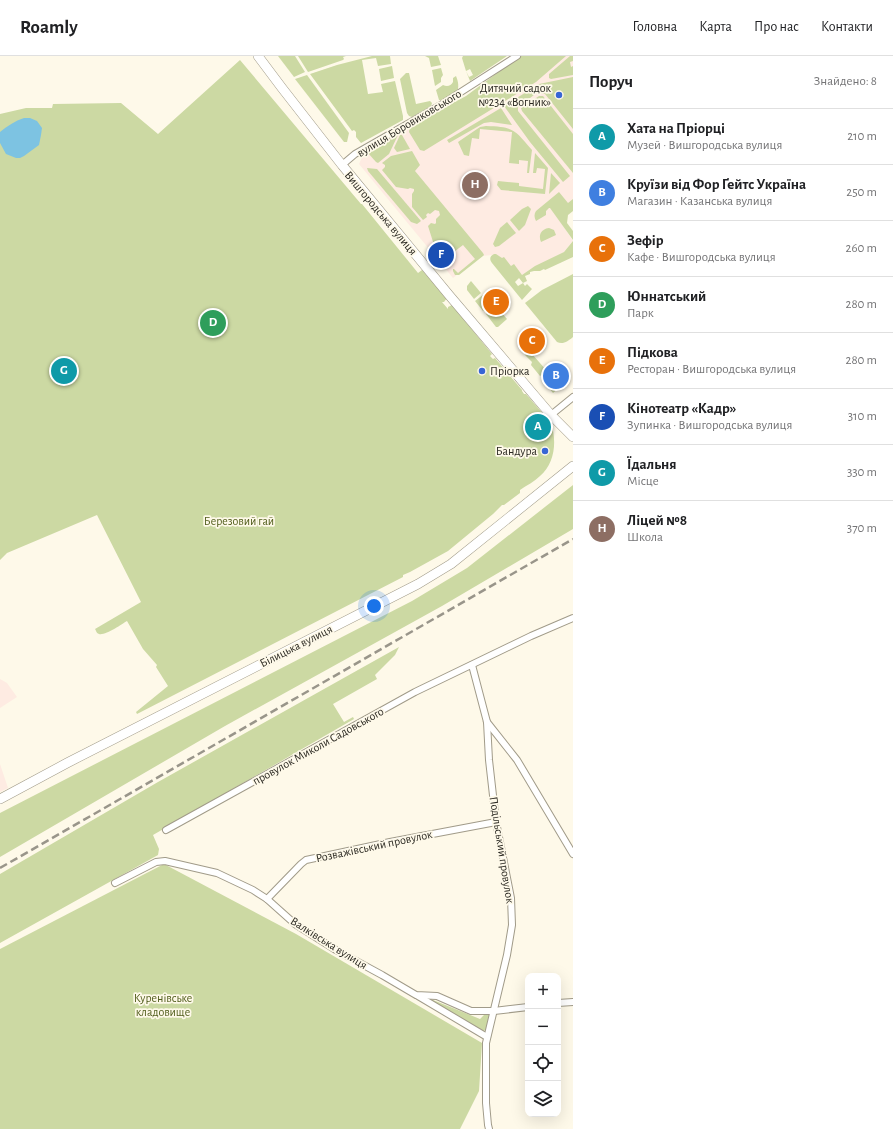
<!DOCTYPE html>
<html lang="uk">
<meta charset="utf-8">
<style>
body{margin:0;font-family:"Alegreya Sans",sans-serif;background:#f2f2f2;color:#202124}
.controls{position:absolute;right:12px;bottom:12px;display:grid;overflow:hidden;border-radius:8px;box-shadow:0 4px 16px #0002}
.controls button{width:36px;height:36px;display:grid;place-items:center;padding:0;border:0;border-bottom:1px solid #e0e0e0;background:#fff;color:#202124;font:20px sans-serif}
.you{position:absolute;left:374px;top:550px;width:14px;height:14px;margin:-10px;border:3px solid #fff;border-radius:50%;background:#1a73e8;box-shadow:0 0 0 6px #1a73e833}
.badge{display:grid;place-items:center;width:26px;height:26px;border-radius:50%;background:#1a73e8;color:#fff;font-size:13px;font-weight:700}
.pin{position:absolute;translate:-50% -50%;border:2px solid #fff;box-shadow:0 1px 4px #0006}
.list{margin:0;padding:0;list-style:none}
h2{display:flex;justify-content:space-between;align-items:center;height:52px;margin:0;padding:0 16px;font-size:17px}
h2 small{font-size:13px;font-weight:400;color:#757577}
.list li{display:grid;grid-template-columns:26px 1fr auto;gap:12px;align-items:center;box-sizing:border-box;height:56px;padding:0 16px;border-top:1px solid #e0e0e0}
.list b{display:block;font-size:15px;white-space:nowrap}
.list p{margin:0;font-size:13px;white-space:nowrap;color:#757577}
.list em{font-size:13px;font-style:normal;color:#757577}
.icon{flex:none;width:22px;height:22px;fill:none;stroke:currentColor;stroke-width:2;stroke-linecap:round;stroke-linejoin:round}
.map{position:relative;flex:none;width:573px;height:1073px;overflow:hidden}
header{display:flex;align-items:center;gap:24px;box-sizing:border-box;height:56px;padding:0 20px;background:#fff;border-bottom:1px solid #e0e0e0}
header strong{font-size:19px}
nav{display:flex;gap:22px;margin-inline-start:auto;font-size:14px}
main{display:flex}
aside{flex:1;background:#fff}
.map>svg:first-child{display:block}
.education{fill:#feebe2}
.green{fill:#ccd9a3}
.water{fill:#7dc3e2}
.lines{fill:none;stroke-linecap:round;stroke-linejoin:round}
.minor-casing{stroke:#a19b89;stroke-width:8}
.secondary-casing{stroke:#a19b89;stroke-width:10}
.minor{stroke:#fff;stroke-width:6}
.secondary{stroke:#fff;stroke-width:9}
.rail{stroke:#99958a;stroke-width:2.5;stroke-dasharray:8 4;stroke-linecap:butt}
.poi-dot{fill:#3765d5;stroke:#fef9e9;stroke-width:1.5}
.labels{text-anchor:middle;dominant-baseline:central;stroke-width:3.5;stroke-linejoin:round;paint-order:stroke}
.poi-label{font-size:12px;fill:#2a2821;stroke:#fef9e9;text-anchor:end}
.street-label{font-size:12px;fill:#2a2821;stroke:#fef9e9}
.park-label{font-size:12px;fill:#525e1d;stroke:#fef9e9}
</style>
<header>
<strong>Roamly</strong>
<nav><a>Головна</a><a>Карта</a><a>Про нас</a><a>Контакти</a></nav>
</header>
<main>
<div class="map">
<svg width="573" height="1073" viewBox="0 0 573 1073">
<rect width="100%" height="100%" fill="#fef9e9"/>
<g class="education">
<path d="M525 0H573V150L558 162 573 185 564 196 529 214 514 226 492 199 482 200 453 222 359 108 364 97 467 41Z"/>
<path d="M0 623 7 627 17 641 0 652Z"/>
<path d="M0 708 8 732 0 736Z"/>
</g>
<g class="green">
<path d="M278 0H295L305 16 294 21Z"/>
<path d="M298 0H346L343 1 344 3 343 4 308 16Z"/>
<path d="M372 0H390L391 8 378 10 376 2 362 4 368 38 383 36 381 28 395 25 403 60V64L361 87 356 81V76L354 74 352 75 310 18 337 9Z"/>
<path d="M425 0H438L441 9 431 11 429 2Z"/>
<path d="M463 0H507L470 25 466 15 469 21 473 19 470 13 466 15 462 2Z"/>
<path d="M520 0H566L536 26 424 95 420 94 409 76 410 70 466 40Z"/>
<path d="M570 0H573V5L570 6 571 11 573 10V19L551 23 549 22V18Z"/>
<path d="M240 4 361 148H362L418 217 422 214 447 242 444 246H442L448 253V251L452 249 492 298 490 300 493 303 495 302 522 334V335L524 338H526L551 367C557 385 555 407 540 420 534 426 527 429 520 434V437L504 449H502L493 458 448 495 410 516 403 519V521L137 658 136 656 168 630 156 611 157 609 143 593 127 565C122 568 105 580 99 578 96 577 96 574 95 573L141 546 97 459 7 497 0 504V58L26 52H52L53 48 121 47 158 78Z"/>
<path d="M392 10 394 22 381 25 379 13Z"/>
<path d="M441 12 443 19 441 22V26L435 30 432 14Z"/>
<path d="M406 17H409L416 48 430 45 432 47 431 50 412 61 409 60 407 57 400 23Z"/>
<path d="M307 19 349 77 347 86H344L295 23Z"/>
<path d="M456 20C458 25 460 32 456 37L442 44H439L436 34 443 29C447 31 451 30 453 26V22Z"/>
<path d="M573 21V73L545 38 538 36 518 51V55L570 120 563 126 530 86 504 50 539 28Z"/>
<path d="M539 40H543L573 78V117L522 55 521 52Z"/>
<path d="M501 52 512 69 491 66 484 67 449 87 447 84Z"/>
<path d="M486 70C514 71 514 73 532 94L529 117H527L528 105 519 104V108L509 107 512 76 480 73 479 83 472 82 469 100 464 99 458 86 480 71Z"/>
<path d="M398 79 389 98 378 107 376 106 368 97Z"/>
<path d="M400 79H402L410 93 397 96 394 92Z"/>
<path d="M412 95 420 109 415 115 483 197 484 199 483 200 459 219H455L453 215V213H454L458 217 475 203 463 189 446 202 450 207 449 208H447L446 206 442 201 443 200 434 189 428 170 431 167 435 168 436 167V163L440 159 439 155 435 154 430 158 428 157 426 159 427 161 423 164 412 151V138L414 135V133L410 132 408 133 396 131 382 114 385 111V109L382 107 391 100Z"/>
<path d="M535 97 548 112 545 138 501 134 497 129 498 125 519 127V130L543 133 545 113 537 112 536 117H533Z"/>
<path d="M367 112 377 113 421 165 417 168 411 166 368 115Z"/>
<path d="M551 117 560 127 549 138Z"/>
<path d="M559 136 568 147 573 143V155L568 159 567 167 573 175V184L550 152H549L546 155V159L536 165C534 161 534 158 536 155Z"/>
<path d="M528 150 531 153 525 169 519 175 510 164 522 153Z"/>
<path d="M507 166 516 177 499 190 495 191 493 188 500 172Z"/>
<path d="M549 172 554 174 556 179 541 186C538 179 541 173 549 172Z"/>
<path d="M573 185V201L545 214 544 213 540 215H534L530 216V218L525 220 527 225 523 227 519 222 515 226 518 230 523 227 525 230 527 228 532 233 522 244 492 207C489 203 490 200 494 198H496L502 202 504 201 511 210 514 208 522 219 535 210 564 196Z"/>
<path d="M573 218V281C568 285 563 289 557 286L525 247 542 234Z"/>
<path d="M471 225 481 237 474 243 467 234V230Z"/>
<path d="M484 238 487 243 489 241 494 247 483 255 475 245Z"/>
<path d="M496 250 507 263 498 271H496L486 258Z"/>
<path d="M529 296 531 298H532L547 315 540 320 531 309 532 306 525 299Z"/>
<path d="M549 318 557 328 558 327 561 330 553 337 542 323Z"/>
<path d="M573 429V473L442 550 225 670 0 801V757L412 545 467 512Z"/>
<path d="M399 591 395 599 375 619 377 623 333 648 344 666 353 661 354 663 153 779 159 793 158 799 0 887V818L158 726Z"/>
<path d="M164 808 296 878 482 987 479 1035 460 1073H0V893Z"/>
<path d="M433 944 480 963 485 958H489L491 961 486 974 483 975 432 945Z"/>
</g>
<path class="water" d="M24 62H30L37 65 42 72 41 79 39 89 24 100 20 102H16L6 98 0 87V76C7 70 15 65 24 62Z"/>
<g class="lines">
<g class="minor-casing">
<g id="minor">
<path d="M342 109 355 98 439 50 517 0"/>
<path d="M551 359 573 341"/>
<path d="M472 609 487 666 489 704 496 766 511 842 512 869 507 899 486 987V1047L488 1069 489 1073"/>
<path d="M487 666 517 704 573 798"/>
<path d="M166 774 415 636 531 580 573 562"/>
<path d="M115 827 156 806 165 805 217 817 253 834 267 843 295 868 336 894 382 919 416 939 437 940 471 955H494L528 951"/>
<path d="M267 843 301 808 306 804 390 786 496 766"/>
<path d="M418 940 487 981"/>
<path d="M558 947 573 946"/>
</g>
</g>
<g class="secondary-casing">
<g id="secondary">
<path d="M258 0 282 32 342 109 449 239 551 359 573 381"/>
<path d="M0 743 67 707 418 528 451 508 573 410"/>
</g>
</g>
<use href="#minor" class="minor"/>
<use href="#secondary" class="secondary"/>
<path class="rail" d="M0 812 573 483"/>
</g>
<g class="poi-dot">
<circle cx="559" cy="39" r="4"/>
<circle cx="482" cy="315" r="4"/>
<circle cx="545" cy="395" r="4"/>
</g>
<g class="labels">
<g class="poi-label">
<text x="551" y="32">Дитячий садок<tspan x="551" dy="14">№234 «Вогник»</tspan></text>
<text x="490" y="315" text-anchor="start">Пріорка</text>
<text x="537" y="395">Бандура</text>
</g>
<g class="street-label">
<text transform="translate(409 67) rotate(-31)">вулиця Боровиковського</text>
<text transform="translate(381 157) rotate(50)">Вишгородська вулиця</text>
<text transform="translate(296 590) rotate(-27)">Білицька вулиця</text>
<text transform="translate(318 690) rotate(-29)">провулок Миколи Садовського</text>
<text transform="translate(374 790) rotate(-12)">Розважівський провулок</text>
<text transform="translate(502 794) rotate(81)">Подільський провулок</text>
<text transform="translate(329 887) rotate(32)">Валківська вулиця</text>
</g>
<g class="park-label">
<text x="239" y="465">Березовий гай</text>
<text x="163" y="942">Куренівське<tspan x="163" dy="14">кладовище</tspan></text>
</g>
</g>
</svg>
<div class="controls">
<button>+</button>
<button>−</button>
<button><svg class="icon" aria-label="locate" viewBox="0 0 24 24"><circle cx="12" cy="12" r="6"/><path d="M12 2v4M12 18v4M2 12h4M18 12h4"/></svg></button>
<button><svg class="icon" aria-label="layers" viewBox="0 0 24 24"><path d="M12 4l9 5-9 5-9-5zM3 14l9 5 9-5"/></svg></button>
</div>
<div class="you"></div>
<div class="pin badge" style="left:538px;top:371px;background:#0f9aa8">A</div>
<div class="pin badge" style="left:556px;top:320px;background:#3f7fe0">B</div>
<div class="pin badge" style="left:532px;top:285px;background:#e8710a">C</div>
<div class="pin badge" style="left:213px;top:267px;background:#2e9e5b">D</div>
<div class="pin badge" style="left:496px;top:246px;background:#e8710a">E</div>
<div class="pin badge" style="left:441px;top:199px;background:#1a4fb4">F</div>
<div class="pin badge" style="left:64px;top:315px;background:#0f9aa8">G</div>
<div class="pin badge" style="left:475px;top:129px;background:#8d6e63">H</div>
</div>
<aside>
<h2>Поруч<small>Знайдено: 8</small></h2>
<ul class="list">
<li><span class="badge" style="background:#0f9aa8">A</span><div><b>Хата на Пріорці</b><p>Музей · Вишгородська вулиця</p></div><em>210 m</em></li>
<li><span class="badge" style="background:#3f7fe0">B</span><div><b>Круїзи від Фор Ґейтс Україна</b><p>Магазин · Казанська вулиця</p></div><em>250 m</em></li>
<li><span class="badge" style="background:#e8710a">C</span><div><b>Зефір</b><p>Кафе · Вишгородська вулиця</p></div><em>260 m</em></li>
<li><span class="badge" style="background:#2e9e5b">D</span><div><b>Юннатський</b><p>Парк</p></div><em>280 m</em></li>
<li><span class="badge" style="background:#e8710a">E</span><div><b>Підкова</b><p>Ресторан · Вишгородська вулиця</p></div><em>280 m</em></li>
<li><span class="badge" style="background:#1a4fb4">F</span><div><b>Кінотеатр «Кадр»</b><p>Зупинка · Вишгородська вулиця</p></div><em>310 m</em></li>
<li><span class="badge" style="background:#0f9aa8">G</span><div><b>Їдальня</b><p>Місце</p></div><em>330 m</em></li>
<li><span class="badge" style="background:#8d6e63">H</span><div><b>Ліцей №8</b><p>Школа</p></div><em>370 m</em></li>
</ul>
</aside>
</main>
